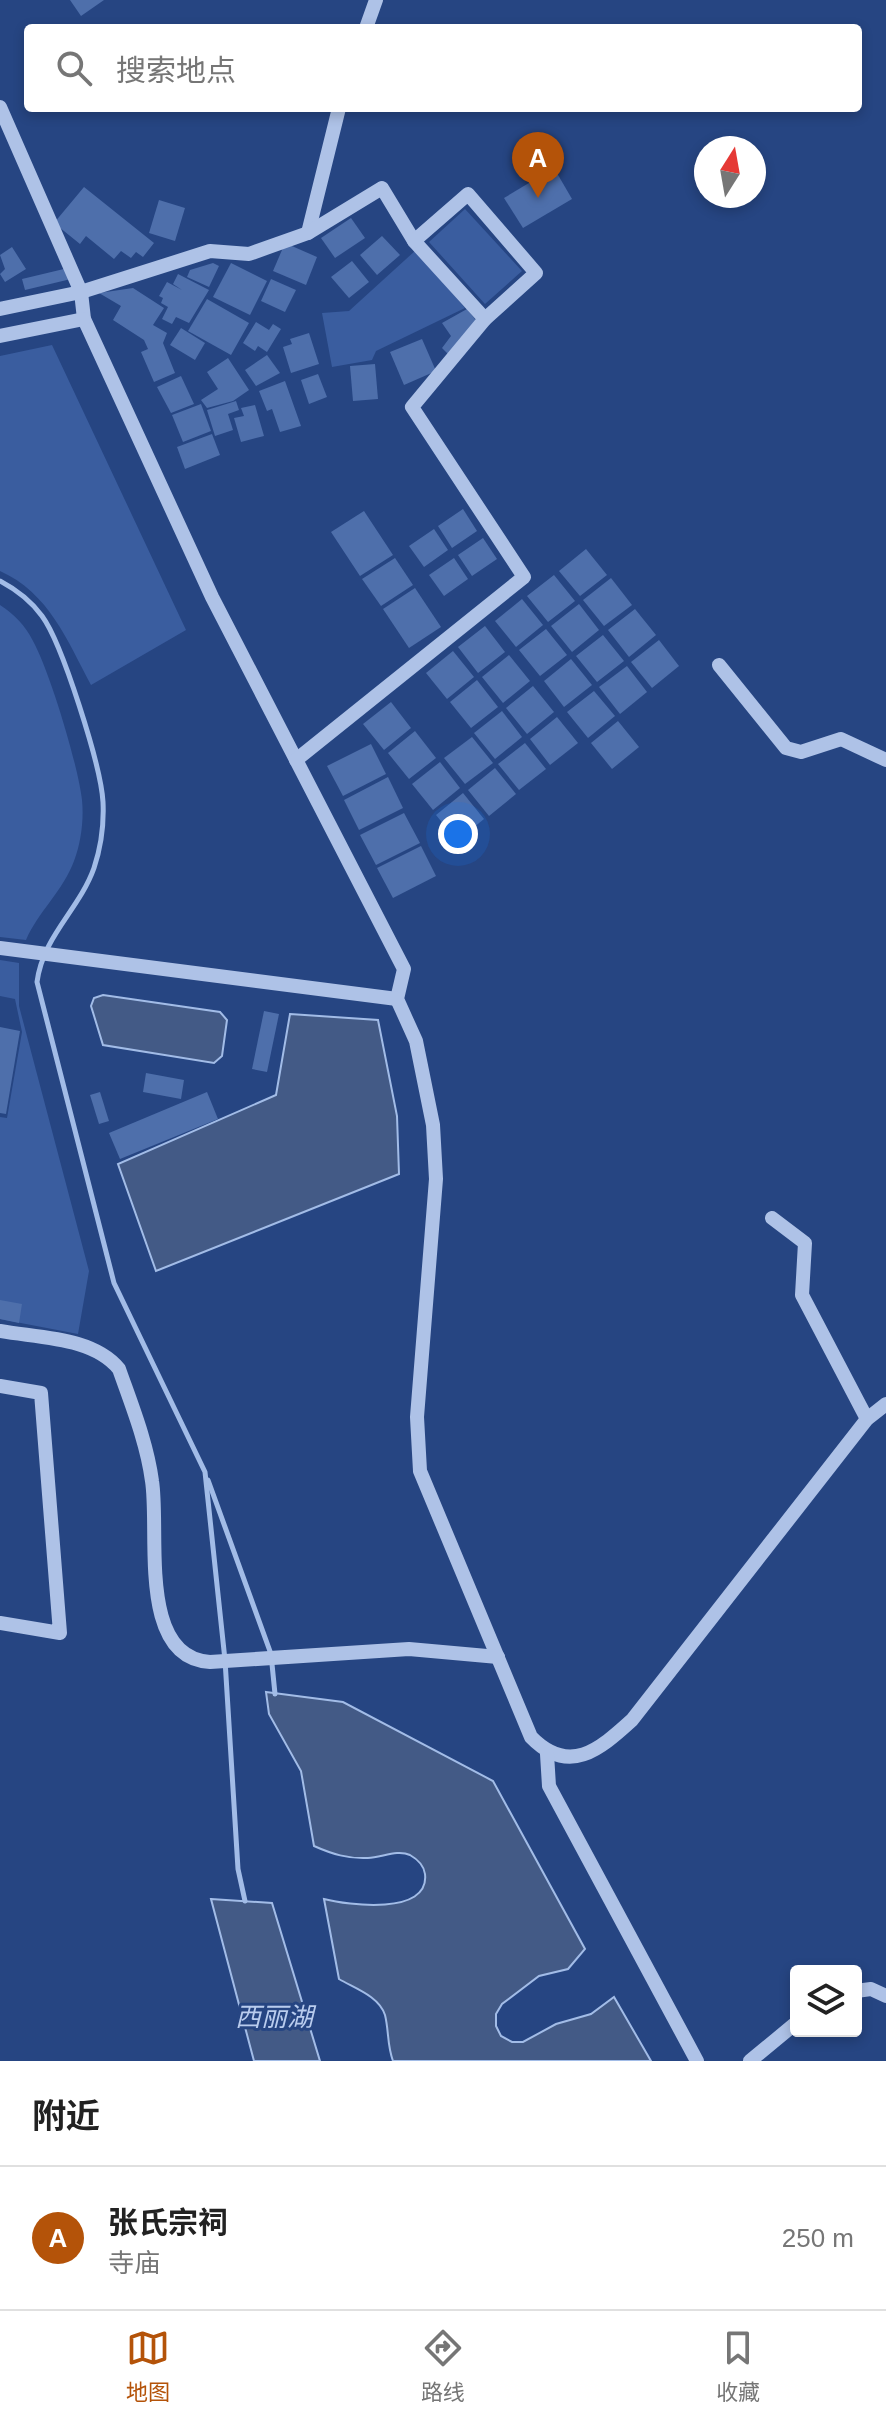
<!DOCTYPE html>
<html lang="zh">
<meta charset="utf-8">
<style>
body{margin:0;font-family:Helvetica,"Noto Sans SC",sans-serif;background:#f2f2f2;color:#222}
.controls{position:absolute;right:24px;bottom:24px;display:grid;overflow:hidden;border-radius:8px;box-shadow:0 4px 12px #0003}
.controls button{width:72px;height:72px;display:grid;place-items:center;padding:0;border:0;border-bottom:2px solid #e0e0e0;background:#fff;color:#222;font:40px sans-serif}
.compass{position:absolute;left:694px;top:136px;width:72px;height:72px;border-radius:50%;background:#fff;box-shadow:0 4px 12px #0003;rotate:11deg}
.you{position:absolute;left:458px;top:834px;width:28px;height:28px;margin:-20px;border:6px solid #fff;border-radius:50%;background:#1a73e8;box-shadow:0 0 0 12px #1a73e833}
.badge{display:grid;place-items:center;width:52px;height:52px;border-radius:50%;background:#b45309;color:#fff;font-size:26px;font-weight:700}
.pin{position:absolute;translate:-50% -66px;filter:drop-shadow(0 2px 4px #0008)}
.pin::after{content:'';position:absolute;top:42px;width:28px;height:24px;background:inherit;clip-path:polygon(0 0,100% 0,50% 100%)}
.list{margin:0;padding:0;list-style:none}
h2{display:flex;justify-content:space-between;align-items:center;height:104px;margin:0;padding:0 32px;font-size:34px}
h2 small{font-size:26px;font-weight:400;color:#767676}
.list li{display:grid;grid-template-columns:52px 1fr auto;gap:24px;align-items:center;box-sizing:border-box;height:144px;padding:0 32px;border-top:2px solid #e0e0e0}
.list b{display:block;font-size:30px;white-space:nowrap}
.list p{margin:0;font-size:26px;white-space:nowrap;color:#767676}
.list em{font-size:26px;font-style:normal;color:#767676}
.icon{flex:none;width:44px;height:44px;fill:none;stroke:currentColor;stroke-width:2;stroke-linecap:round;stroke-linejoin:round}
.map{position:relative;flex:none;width:886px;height:2061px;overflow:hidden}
.search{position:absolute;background:#fff;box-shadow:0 4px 12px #0003;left:24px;right:24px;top:24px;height:88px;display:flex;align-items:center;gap:20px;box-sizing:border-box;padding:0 28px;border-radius:8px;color:#767676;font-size:30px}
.sheet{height:248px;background:#fff}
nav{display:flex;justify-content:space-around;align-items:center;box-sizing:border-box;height:112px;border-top:2px solid #e0e0e0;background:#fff;font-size:22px;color:#767676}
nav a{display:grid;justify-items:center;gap:4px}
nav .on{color:#b45309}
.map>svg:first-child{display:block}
.green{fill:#3a5d9f}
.water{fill:#435a86;stroke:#a2bce7;stroke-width:2}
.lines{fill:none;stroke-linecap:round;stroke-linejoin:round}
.stream{stroke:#a2bce7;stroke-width:5}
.building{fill:#4e6fab}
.minor{stroke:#aec2e7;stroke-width:14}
.labels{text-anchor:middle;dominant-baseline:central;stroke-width:6;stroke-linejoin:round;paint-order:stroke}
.water-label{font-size:26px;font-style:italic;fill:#b9ccee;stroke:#264582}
</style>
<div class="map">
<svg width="886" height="2061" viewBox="0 0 886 2061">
<rect width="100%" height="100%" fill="#264582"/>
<g class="green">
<path d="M465 209 522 271 485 304 429 242Z"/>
<path d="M416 250 465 308 376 351 372 360 332 367 322 313 349 311Z"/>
<path d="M52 345 186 630 91 685C67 640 49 593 0 571V356Z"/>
<path d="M0 605C14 614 25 625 33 641 50 672 78 765 82 800 84 820 81 843 74 861 63 891 38 912 26 940L0 937Z"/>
<path d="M0 960 19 963V1006L89 1271 78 1334 0 1319V1117L7 1118 22 1032 15 999 0 996Z"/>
</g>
<g class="water">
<path d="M103 995 220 1012 227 1020 222 1056 214 1063 103 1045 91 1006 94 998Z"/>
<path d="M290 1014 378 1020 397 1116 399 1174 156 1271 118 1164 276 1095Z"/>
<path d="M266 1692 343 1702 493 1781 585 1949 568 1969 539 1976 502 2004 496 2014V2026L501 2036 512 2042H523L556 2024 591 2014 614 1997 651 2061H393C387 2045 389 2031 385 2015 379 1996 354 1988 339 1979L324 1899C347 1905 430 1916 425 1874 424 1866 417 1859 410 1855 397 1849 381 1858 368 1858 348 1859 332 1854 314 1846L301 1771 269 1714Z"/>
<path d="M211 1899 272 1903 320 2061H254Z"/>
</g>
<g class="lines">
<g class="stream">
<path d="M0 581C17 590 31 601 42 616 62 643 101 766 103 802 104 823 101 847 94 868 79 910 43 936 37 982L114 1283 205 1472 225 1660 238 1869 245 1901"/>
<path d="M208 1480 271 1654 275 1694"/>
</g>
</g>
<g class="building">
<path d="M70 0H104L81 16Z"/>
<path d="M554 168 572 199 523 228 504 198Z"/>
<path d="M84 187 154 243 143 257 136 252 131 258 121 251 114 259 86 236 80 244 54 223Z"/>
<path d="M159 200 185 208 175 241 149 233Z"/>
<path d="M351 218 365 238 335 258 321 238Z"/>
<path d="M382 236 400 255 377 275 360 255Z"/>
<path d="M285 243 317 257 306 285 273 271Z"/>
<path d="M12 247 26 269 5 282 0 274 5 269 0 255Z"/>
<path d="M352 261 369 282 349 298 331 277Z"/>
<path d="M213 263 219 266 209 287 187 277 190 270Z"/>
<path d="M231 263 267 281 250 315 213 297Z"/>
<path d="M68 268 71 279 25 290 22 279Z"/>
<path d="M178 274 209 290 189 323 176 317 172 324 162 319 168 307 161 303 163 298 159 296 167 282 182 290 173 284Z"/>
<path d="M271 279 296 290 285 312 261 301Z"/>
<path d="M133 288 164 308 153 325 167 333 163 343 175 373 154 382 141 352 148 349 144 340 113 320 121 306 99 293Z"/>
<path d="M207 299 249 323 231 355 188 331Z"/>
<path d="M467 309 478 323 448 354 442 348 451 336 442 323Z"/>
<path d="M256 322 269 330 273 324 281 329 267 352 258 346 255 351 243 343Z"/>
<path d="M181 328 205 343 195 360 170 345Z"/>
<path d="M309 333 319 364 291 373 283 347 292 344 290 339Z"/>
<path d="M422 339 436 371 404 385 390 352Z"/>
<path d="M267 355 280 373 256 386 245 370Z"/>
<path d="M228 358 249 390 233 401 207 408 201 400 218 389 207 372Z"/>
<path d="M375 364 378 399 353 401 350 366Z"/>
<path d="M318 374 327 397 309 404 301 380Z"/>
<path d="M181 376 194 404 171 413 157 387Z"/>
<path d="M285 381 301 426 280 432 272 409 267 411 259 391Z"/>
<path d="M236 401 239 410 228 414 233 430 215 436 207 410Z"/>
<path d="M201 404 211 431 183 442 172 415Z"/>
<path d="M255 405 264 436 241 442 234 418 244 416 241 408Z"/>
<path d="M212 434 220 455 185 469 177 447Z"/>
<path d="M463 509 477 531 452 548 438 526Z"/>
<path d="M364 511 393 555 360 576 331 532Z"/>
<path d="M434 529 448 550 424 567 409 546Z"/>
<path d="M483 538 497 559 472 576 458 555Z"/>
<path d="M586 549 607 575 580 596 559 571Z"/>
<path d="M395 558 413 585 381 606 362 579Z"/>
<path d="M454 558 468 579 444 596 429 575Z"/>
<path d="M554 575 575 601 548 622 527 596Z"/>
<path d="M611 578 632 605 604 626 583 600Z"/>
<path d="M415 588 441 627 409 648 383 609Z"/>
<path d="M522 599 543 625 516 647 495 621Z"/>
<path d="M579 604 599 630 572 652 551 626Z"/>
<path d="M635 609 656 635 629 657 608 630Z"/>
<path d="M485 626 505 652 478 673 458 647Z"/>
<path d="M546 629 567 655 540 676 519 650Z"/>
<path d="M603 635 624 661 597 682 576 656Z"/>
<path d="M659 640 679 666 652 688 631 662Z"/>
<path d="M453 651 474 677 447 699 426 673Z"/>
<path d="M509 655 530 681 503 703 482 677Z"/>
<path d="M571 659 592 685 564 707 544 681Z"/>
<path d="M627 666 647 692 620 714 599 687Z"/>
<path d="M477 680 498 707 471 728 450 702Z"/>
<path d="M533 686 554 712 527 734 506 708Z"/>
<path d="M594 691 615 716 588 738 567 712Z"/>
<path d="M391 702 411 728 384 750 363 724Z"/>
<path d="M502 711 522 737 495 759 474 733Z"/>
<path d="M557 717 578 743 550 765 530 739Z"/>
<path d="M618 721 639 747 612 769 591 743Z"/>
<path d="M415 731 436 758 409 779 388 753Z"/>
<path d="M472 737 493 763 465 784 444 758Z"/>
<path d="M525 743 546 769 519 790 498 764Z"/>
<path d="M371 744 386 774 343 796 327 766Z"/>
<path d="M440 762 460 788 433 810 412 784Z"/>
<path d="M495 768 516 794 489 816 468 790Z"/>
<path d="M388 777 403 808 359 830 344 800Z"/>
<path d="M463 793 484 819 457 841 436 815Z"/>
<path d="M404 813 420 843 376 865 360 835Z"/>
<path d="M421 846 436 876 393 898 377 868Z"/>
<path d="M264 1011 279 1014 267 1072 252 1069Z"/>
<path d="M0 1027 20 1031 6 1114 0 1113Z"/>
<path d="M146 1073 184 1080 181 1099 143 1092Z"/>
<path d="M100 1092 109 1121 99 1124 90 1095Z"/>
<path d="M207 1092 218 1119 120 1159 109 1133Z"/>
<path d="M0 1300 22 1304 19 1323 0 1319Z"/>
</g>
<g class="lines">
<g class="minor">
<path d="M366 28 376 0"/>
<path d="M0 107 81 292 84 319 212 597 404 969 397 999 416 1041 433 1125 436 1179 417 1417 420 1471 531 1737C569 1776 599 1750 632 1720L867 1419 886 1404"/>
<path d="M308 233 339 108"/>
<path d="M0 309 81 292 210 251 249 254 308 233 382 188 414 241 485 319"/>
<path d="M0 336 84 319"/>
<path d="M719 665 786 748 801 752 841 739 886 760"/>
<path d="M296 760 524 577 412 407 485 319 536 273 468 194 414 241"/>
<path d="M0 948 397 999"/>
<path d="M772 1218 805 1243 802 1295 867 1419"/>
<path d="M0 1331C39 1338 93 1337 119 1369 132 1406 147 1443 152 1481 160 1532 137 1658 210 1662L409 1649 498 1657"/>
<path d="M0 1386 41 1393 60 1633 0 1623"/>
<path d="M547 1754 549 1786 697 2061"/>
<path d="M856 1991 871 1989 886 1996"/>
<path d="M750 2061 796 2023"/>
</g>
</g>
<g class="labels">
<g class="water-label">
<text x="274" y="2017">西丽湖</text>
</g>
</g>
</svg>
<div class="controls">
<button><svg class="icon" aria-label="layers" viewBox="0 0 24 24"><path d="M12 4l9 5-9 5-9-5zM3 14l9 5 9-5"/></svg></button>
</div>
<svg class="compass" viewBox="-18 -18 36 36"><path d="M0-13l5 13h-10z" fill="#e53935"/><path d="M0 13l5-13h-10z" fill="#767676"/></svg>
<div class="you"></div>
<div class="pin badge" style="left:538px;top:198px">A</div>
<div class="search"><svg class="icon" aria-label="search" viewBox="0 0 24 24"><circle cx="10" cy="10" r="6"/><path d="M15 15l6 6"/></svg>搜索地点</div>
</div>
<section class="sheet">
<h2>附近<small></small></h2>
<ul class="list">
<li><span class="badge">A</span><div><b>张氏宗祠</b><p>寺庙</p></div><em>250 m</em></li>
</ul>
</section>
<nav>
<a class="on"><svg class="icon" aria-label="map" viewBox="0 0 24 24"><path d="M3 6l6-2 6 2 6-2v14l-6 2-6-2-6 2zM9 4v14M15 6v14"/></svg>地图</a>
<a><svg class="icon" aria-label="directions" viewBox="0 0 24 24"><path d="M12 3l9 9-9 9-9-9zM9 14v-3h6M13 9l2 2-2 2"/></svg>路线</a>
<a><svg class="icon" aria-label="saved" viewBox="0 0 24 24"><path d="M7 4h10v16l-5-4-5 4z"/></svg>收藏</a>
</nav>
